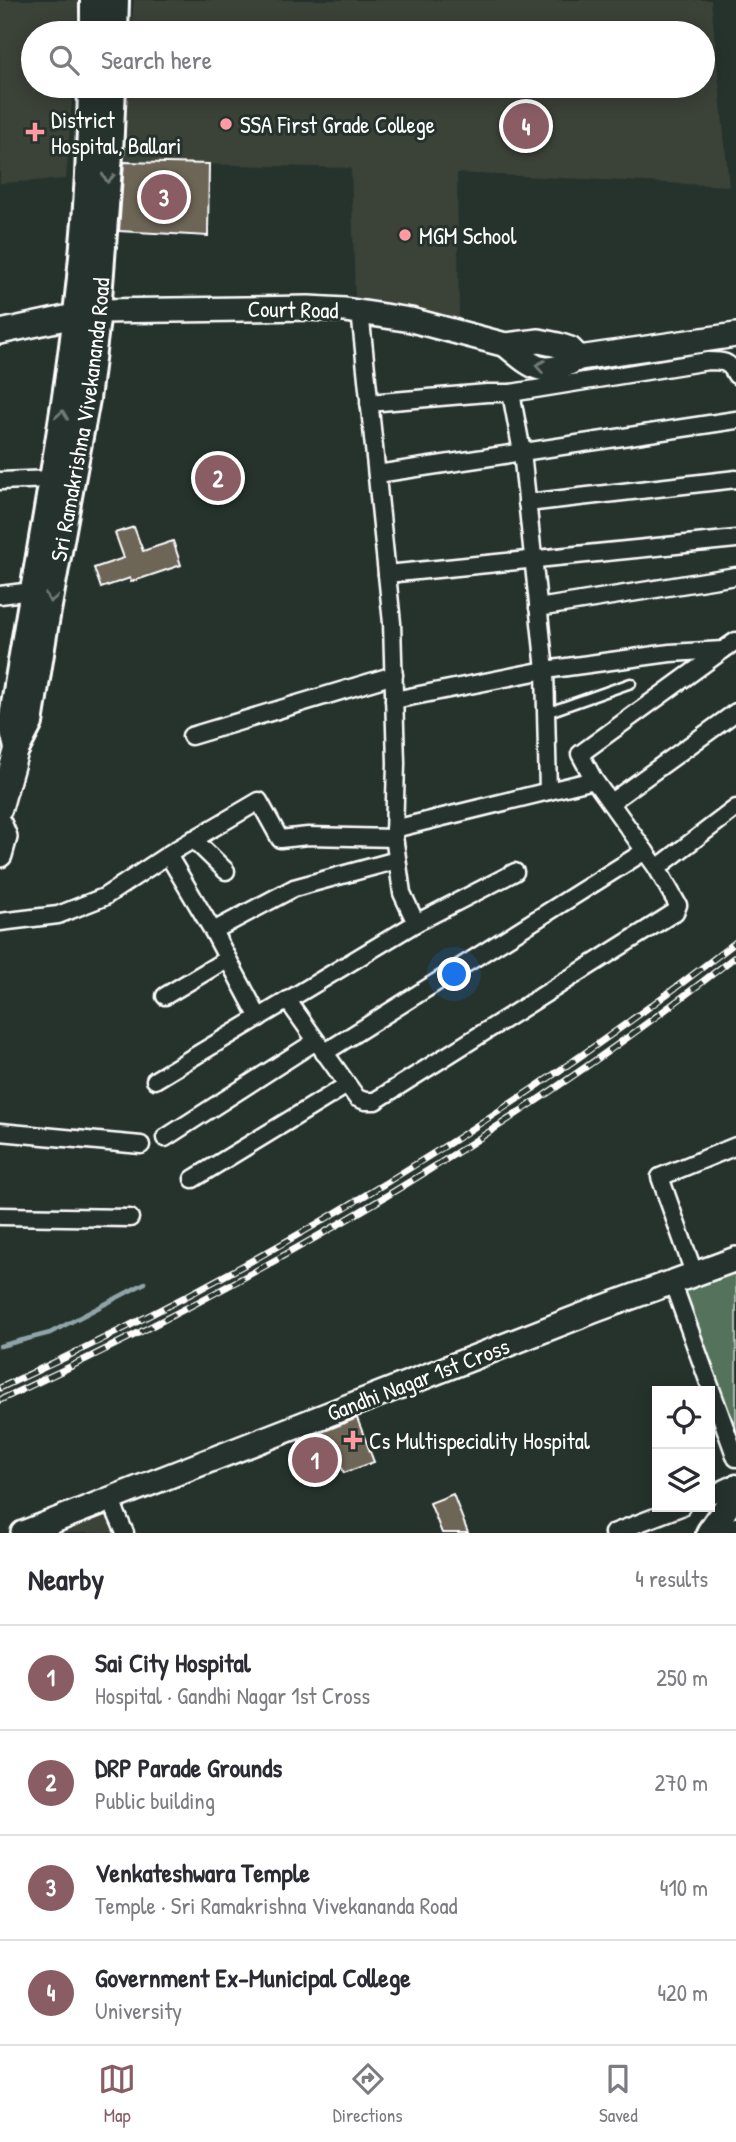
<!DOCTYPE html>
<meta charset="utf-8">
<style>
body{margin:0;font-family:"Patrick Hand",sans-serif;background:#f2f2f3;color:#2b2b33}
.controls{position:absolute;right:21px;bottom:21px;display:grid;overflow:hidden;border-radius:0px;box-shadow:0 4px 18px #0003}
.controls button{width:63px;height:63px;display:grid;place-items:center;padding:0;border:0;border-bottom:2px solid #e1e1e2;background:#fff;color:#2b2b33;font:35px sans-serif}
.you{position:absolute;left:455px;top:975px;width:24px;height:24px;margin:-18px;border:5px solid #fff;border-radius:50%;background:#1a73e8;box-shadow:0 0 0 10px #1a73e833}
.badge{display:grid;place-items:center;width:46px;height:46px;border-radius:50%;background:#8a5d65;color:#fff;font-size:23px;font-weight:700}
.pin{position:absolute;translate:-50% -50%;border:4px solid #fff;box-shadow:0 2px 7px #0006}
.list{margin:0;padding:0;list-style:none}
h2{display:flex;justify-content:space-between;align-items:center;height:91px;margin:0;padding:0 28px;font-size:30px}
h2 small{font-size:23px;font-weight:400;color:#7c7c81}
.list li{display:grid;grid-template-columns:46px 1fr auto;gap:21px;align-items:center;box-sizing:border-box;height:105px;padding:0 28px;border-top:2px solid #e1e1e2}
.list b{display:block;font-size:26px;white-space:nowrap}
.list p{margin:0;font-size:23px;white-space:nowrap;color:#7c7c81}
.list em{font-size:23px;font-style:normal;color:#7c7c81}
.icon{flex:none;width:38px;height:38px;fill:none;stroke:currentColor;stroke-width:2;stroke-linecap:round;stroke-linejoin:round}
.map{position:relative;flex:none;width:736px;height:1533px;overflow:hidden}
.search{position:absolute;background:#fff;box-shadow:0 4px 18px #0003;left:21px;right:21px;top:21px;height:77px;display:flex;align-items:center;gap:18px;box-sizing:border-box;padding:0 24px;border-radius:38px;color:#7c7c81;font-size:26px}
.sheet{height:511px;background:#fff}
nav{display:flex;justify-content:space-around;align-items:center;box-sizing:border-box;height:98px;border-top:2px solid #e1e1e2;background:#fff;font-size:19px;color:#7c7c81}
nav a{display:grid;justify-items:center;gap:4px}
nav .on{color:#8a5d65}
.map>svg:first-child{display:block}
.built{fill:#3b4239}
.green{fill:#54735c;stroke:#aab9ae;stroke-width:2}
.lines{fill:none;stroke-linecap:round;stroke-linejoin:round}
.stream{stroke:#91a5a8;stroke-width:4.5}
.building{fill:#6d6556;stroke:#fff;stroke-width:2}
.lane-casing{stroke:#fff;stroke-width:13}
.street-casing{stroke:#fff;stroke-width:21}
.secondary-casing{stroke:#fff;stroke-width:28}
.primary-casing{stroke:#fff;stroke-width:30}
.lane{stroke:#26332d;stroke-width:8}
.street{stroke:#26332d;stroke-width:16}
.secondary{stroke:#26332d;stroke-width:23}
.primary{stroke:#26332d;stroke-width:24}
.rail-casing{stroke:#fff;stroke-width:7}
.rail{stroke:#26332d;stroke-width:4.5;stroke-dasharray:13;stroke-linecap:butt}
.oneway{stroke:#727a76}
.poi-dot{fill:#ff9aa2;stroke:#26332d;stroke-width:2.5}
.labels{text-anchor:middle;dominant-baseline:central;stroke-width:6;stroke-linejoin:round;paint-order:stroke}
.poi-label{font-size:23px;fill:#fff;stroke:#26332d;text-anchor:start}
.street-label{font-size:23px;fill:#fff;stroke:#26332d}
</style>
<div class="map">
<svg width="736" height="1533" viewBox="0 0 736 1533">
<rect width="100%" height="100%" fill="#26332d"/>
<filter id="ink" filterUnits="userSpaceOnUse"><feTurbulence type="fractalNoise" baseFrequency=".0143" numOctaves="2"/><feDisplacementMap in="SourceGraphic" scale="14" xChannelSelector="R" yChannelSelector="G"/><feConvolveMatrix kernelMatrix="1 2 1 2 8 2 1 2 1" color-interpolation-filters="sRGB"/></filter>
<g filter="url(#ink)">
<g class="built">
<path d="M0 0H79L76 33H33V86H73L66 179 0 183Z"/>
<path d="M134 0H711L729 186 457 173 459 318 355 297 351 168 121 162 127 86H703V33H131Z"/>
<path d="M107 1506 117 1533H37Z"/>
</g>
<path class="green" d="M720 1267 736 1275V1440L676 1282Z"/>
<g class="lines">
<path class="stream" d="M0 1346 50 1333 145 1283"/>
</g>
<g class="building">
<path d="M124 162 209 164 208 236 119 231Z"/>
<path d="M134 527 143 551 173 541 181 565 131 582 130 578 101 588 94 568 124 558 115 533Z"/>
<path d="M357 1418 374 1462 344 1473 341 1466 313 1477 299 1441Z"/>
<path d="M453 1494 468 1533H442L430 1503Z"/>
</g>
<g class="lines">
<g class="lane-casing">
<path id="lane" d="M546 713 631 683"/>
</g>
<g class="street-casing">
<g id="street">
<path d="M360 311 392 623 396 763 394 836 402 893 416 923"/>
<path d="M511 393 522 452 545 670 548 791"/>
<path d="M369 403 487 393H511L708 361C723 361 729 361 736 375"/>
<path d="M377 474 736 420"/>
<path d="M0 481 52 479"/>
<path d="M527 503 736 479"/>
<path d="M387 574 736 539"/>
<path d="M0 595 32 591"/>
<path d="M538 608 736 576"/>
<path d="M394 700 545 670 670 653 723 650 736 641"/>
<path d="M191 736 394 675"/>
<path d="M594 780 580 754 723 650"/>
<path d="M611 802 736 712"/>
<path d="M193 839 226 871"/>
<path d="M168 855 213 931 259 1018"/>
<path d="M657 868 736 808"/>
<path d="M0 922 58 915 104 897 172 852 259 801 280 839 308 836 394 838"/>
<path d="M213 931 294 888 397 860"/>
<path d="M165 996 227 959"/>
<path d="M288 1001 357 1098 365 1101H375L675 912 678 905 657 868 594 780 394 829"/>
<path d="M324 1053 645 851"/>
<path d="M155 1080 416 923 515 872"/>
<path d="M0 1132 141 1145"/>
<path d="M165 1138 316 1041"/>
<path d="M193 1179 347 1085"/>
<path d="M0 1216 130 1218"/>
<path d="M694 1273 660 1177 736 1146"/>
<path d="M672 1281 736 1458"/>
<path d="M710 1495 736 1483"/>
<path d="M110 1499 125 1533"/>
<path d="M613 1533 681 1507"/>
</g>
</g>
<g class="secondary-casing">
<g id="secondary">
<path d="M0 332 98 311 308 308 345 310 411 320 506 345 539 341 558 345 570 349 579 358"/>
<path d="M506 345C535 369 543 378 579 358L736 335"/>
<path d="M0 808 17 748"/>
<path d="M0 825 5 837 0 855"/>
<path d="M23 1533 596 1310 736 1259"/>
</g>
</g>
<g class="primary-casing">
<g id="primary">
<path d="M93 33V0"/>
<path d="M115 33 116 0"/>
<path id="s1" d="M17 748 30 723 46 622 87 399 98 311 110 154 113 86"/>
<path d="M17 748 11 723C32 587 60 451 76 314 85 238 90 162 91 86"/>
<path d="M709 1533 736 1493"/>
<path d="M734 1533 736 1530"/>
</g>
</g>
<use href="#lane" class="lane"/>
<use href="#street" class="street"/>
<use href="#secondary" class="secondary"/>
<use href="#primary" class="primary"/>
<g class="rail-casing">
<g id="rail">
<path d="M0 1388C262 1268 508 1118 736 942"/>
<path d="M0 1400C261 1279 509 1134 736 956"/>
</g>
</g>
<use href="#rail" class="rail"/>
</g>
<defs><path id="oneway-chevron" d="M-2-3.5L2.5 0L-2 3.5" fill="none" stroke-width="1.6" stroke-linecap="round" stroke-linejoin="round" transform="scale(1.75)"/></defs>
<g class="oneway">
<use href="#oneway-chevron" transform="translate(108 178) rotate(94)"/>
<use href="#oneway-chevron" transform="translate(540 366) rotate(-170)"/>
<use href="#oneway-chevron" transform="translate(62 415) rotate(-82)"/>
<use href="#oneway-chevron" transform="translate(51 598) rotate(101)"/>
</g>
</g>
<g class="poi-dot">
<circle cx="226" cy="124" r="7"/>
<path d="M31.5 121.5h7v7h7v7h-7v7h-7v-7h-7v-7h7z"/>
<circle cx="405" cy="235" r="7"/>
<path d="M349.5 1429.5h7v7h7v7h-7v7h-7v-7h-7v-7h7z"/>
</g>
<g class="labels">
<g class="poi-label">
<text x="51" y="119">District<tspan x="51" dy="26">Hospital, Ballari</tspan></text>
<text x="240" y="124">SSA First Grade College</text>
<text x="419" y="235">MGM School</text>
<text x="369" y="1440">Cs Multispeciality Hospital</text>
</g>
<g class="street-label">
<text transform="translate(293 309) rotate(1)">Court Road</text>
<text stroke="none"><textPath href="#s1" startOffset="336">Sri Ramakrishna Vivekananda Road</textPath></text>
<text transform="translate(418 1379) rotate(-21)">Gandhi Nagar 1st Cross</text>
</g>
</g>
</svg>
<div class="controls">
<button><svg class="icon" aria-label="locate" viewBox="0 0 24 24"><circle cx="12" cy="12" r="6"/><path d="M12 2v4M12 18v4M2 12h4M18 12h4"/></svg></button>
<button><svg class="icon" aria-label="layers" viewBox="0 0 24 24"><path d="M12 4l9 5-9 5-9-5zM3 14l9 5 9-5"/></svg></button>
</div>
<div class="you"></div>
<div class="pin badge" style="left:315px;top:1460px">1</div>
<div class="pin badge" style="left:218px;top:478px">2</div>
<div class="pin badge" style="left:164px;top:197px">3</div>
<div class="pin badge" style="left:526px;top:126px">4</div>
<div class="search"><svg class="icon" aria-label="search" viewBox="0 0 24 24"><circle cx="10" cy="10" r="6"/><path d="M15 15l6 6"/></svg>Search here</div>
</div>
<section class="sheet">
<h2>Nearby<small>4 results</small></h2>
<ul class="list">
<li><span class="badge">1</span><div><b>Sai City Hospital</b><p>Hospital · Gandhi Nagar 1st Cross</p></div><em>250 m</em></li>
<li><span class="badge">2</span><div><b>DRP Parade Grounds</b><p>Public building</p></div><em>270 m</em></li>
<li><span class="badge">3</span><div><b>Venkateshwara Temple</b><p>Temple · Sri Ramakrishna Vivekananda Road</p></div><em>410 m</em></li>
<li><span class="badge">4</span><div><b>Government Ex-Municipal College</b><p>University</p></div><em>420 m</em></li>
</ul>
</section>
<nav>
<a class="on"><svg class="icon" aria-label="map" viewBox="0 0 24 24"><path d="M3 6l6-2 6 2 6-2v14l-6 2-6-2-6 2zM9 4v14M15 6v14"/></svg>Map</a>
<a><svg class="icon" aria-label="directions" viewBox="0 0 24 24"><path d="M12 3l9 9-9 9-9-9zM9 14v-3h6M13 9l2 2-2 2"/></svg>Directions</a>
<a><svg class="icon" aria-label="saved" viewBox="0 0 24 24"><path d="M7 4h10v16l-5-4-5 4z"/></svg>Saved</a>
</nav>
